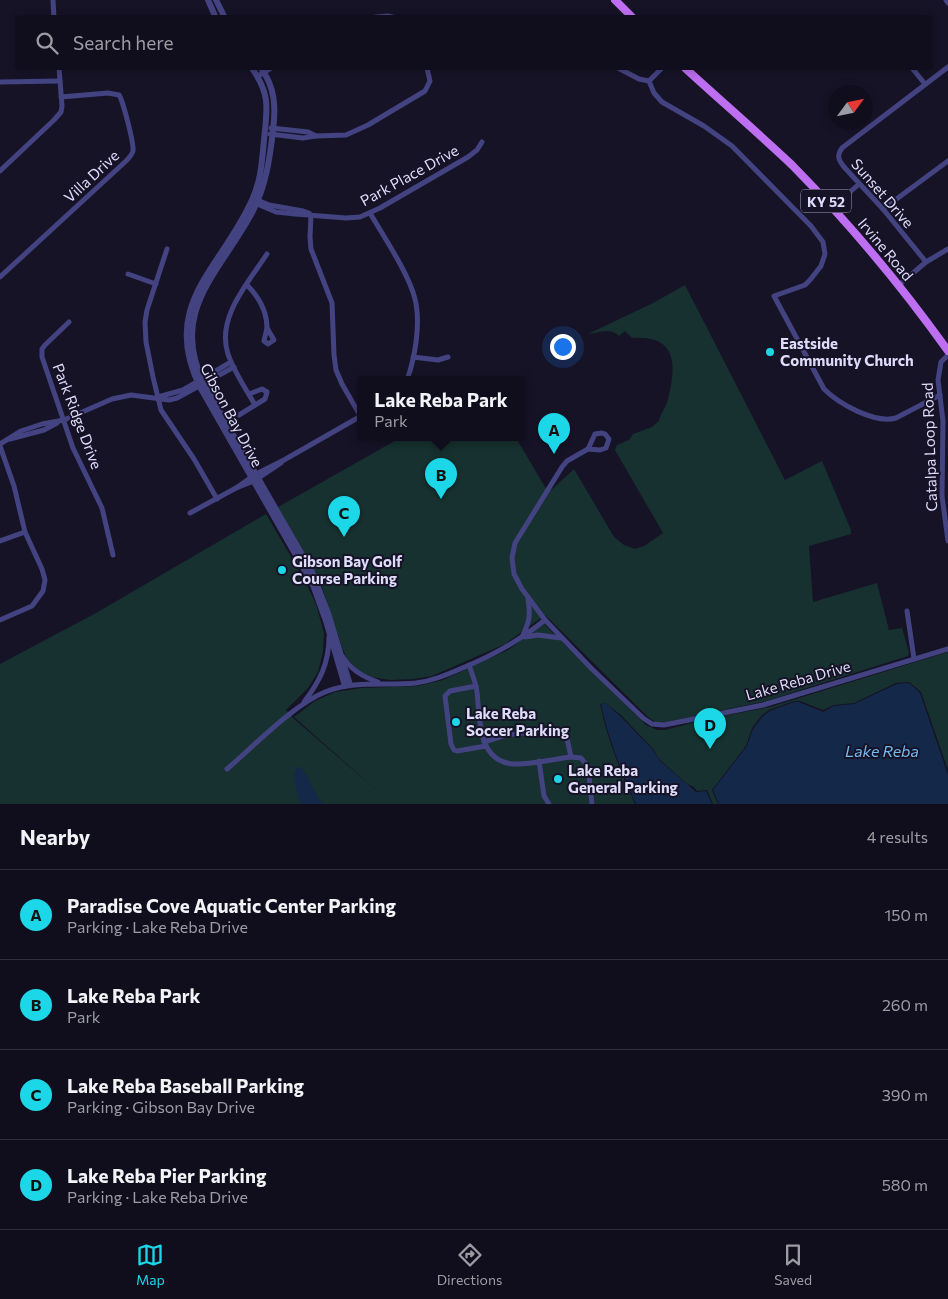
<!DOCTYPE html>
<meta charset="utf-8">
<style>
body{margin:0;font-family:Commissioner,sans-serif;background:#1e1c2a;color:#f1f3f6}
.compass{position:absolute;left:828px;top:85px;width:45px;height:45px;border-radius:50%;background:#100e1d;box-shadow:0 2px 8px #0003;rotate:57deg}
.you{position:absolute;left:562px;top:346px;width:18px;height:18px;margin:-12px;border:4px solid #fff;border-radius:50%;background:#1a73e8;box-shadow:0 0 0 8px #1a73e833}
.badge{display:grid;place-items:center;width:32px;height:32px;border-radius:50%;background:#1cd7e8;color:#111;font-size:16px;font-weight:700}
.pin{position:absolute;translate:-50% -41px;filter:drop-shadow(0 1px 2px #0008)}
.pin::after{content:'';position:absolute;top:26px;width:18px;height:15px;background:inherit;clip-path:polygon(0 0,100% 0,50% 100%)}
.popup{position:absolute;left:357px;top:376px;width:168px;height:65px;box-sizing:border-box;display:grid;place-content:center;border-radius:5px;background:#100e1d;filter:drop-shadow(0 1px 4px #0005);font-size:16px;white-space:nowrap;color:#9c9ca4}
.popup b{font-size:19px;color:#f1f3f6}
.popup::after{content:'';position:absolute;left:50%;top:100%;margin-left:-10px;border:10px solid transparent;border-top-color:#100e1d}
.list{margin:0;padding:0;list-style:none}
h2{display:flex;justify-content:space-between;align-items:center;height:65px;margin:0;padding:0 20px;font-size:21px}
h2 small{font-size:16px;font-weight:400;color:#9c9ca4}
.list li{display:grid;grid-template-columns:32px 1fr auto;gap:15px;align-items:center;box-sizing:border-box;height:90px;padding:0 20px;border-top:1px solid #302e3b}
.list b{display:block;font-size:19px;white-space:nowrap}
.list p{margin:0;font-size:16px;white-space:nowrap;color:#9c9ca4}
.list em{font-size:16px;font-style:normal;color:#9c9ca4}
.icon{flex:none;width:28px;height:28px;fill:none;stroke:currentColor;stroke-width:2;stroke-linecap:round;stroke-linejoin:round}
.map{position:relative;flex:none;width:948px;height:804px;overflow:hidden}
.search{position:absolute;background:#100e1d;box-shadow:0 2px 8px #0003;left:15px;right:15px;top:15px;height:55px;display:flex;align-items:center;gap:12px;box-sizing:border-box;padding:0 18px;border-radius:5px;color:#9c9ca4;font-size:19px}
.sheet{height:425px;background:#100e1d}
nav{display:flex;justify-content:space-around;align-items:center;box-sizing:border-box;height:70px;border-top:1px solid #302e3b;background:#100e1d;font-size:14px;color:#9c9ca4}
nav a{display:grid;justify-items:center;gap:2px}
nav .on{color:#1cd7e8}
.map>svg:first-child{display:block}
.green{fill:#16312f}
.water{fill:#14294a}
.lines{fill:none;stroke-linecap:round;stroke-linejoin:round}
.minor{stroke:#444381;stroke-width:5}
.tertiary{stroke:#444381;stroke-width:6}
.primary{stroke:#be6ef0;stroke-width:8}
.poi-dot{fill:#1cd7e8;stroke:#161327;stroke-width:2}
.labels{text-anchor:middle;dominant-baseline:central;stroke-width:4;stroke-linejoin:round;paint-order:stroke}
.shield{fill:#161327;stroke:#a3a0bb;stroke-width:1}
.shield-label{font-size:14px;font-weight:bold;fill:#dfdcfb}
.street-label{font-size:15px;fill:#dfdcfb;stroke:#161327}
.poi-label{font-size:15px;font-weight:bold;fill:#dfdcfb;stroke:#161327;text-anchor:start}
.water-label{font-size:16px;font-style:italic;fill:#75b9f1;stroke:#161327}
</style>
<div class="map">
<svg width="948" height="804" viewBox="0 0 948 804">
<rect width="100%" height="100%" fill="#161327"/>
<g class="green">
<path d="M685 285 785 480 822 461 851 530V534L809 546 813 602 877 583 889 630 902 628 909 652 908 656 766 701 662 723 655 722 648 717 545 615 505 644 432 676 414 679 390 680 371 677 358 670 348 660 343 650 322 587 278 507 400 438H516L545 487 550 491 574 469 614 537 624 545 635 549 644 546 663 533 615 450 617 445 629 440 633 434 652 427 659 421C660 414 665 409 667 403 676 368 680 335 632 338L625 331 619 336C609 327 600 333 588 334L653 303Z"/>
<path d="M266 514 304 579 316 604 324 633 323 652 318 672 308 688 286 710 293 718 375 789 294 717 315 701 335 692 362 688 418 686 443 680 508 650 544 624 646 725 657 730H665L703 720 770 707 948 652V770L921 692 909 682 896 683 854 703 834 705 823 710 800 701H794L769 710 762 715 752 728 746 746 712 790 718 804H713L707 790 697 791 694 787 687 784 660 760 653 749 621 715 605 703 600 704C607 739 621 772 635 804H0V664L96 613Z"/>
</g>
<g class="water">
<path d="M909 683 920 693 948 775V804H719L713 790 747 746 753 729 763 716 770 711 794 702H799L823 712 834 706 854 704 897 684Z"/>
<path d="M605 703 620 716 653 750 660 761 696 792 706 791 712 804H636C622 772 608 739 601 704Z"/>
<path d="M298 766C311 775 312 794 324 804H300L293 775Z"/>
</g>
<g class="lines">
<g class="minor">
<path d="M53 0 54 18"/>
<path d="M946 0 948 3"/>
<path d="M367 18 388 16 396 18"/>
<path d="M618 68 639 79 649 81 662 68"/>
<path d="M912 68 925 84"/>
<path d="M258 76 271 68"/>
<path d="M649 81 654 93 662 102 704 126 732 146 811 226 823 242 825 254 821 266 810 280 805 285 774 296 824 389C839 404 875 424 896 418L940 395"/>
<path d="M0 82 60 81"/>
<path d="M271 128 308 132 316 136 346 135 368 125 425 91 430 81 427 68"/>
<path d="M270 134 303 138 316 136"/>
<path d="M0 171 54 120 61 112 62 106 59 68"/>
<path d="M255 199 269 205 303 211 309 213"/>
<path d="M255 203 276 212 295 214 346 218 360 217 380 208 468 157 477 150 482 142"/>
<path d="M832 208 859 184"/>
<path d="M883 209 948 161"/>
<path d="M370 213C384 237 409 274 415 299 421 323 415 358 407 380"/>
<path d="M311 215 310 237 311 249 332 303 334 355 336 370 342 384 361 417"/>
<path d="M167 249 147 310 145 322 146 342 153 377 161 410 194 459 217 499"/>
<path d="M926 262 883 209 845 168C839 161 836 156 842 148L948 67"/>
<path d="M128 274 156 284"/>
<path d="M0 277 126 161C129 158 132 155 133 151 134 143 123 101 119 95L108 93 61 97"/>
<path d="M247 285C259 297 267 311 267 328"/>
<path d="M899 285 926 262 948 249"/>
<path d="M69 322 45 345 42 349V357L73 448 102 508 113 555"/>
<path d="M267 328 274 340 268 344 264 341Z"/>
<path d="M948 355 941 362 938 380 943 421 942 496 948 541"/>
<path d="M413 357 438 360 448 357"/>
<path d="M158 397 183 390 231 362"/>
<path d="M255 405C246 389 234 372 228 354 216 318 248 283 267 254"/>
<path d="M239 415 265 399 267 392 262 389 249 394"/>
<path d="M602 433 605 434 609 439 606 448 600 450 588 449 595 434Z"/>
<path d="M10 439 44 430 57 423"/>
<path d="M0 444 21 431 42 424 64 420 112 399 131 395 169 400 177 398 234 367"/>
<path d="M0 446 14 486 25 532 42 569 45 580 43 591 32 606 0 620"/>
<path d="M588 449 567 461 562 467 515 543 512 558 514 574 522 589 545 620 591 668 643 718 652 724 664 725 763 705 948 649"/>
<path d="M236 488 254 481 281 463"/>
<path d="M190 513 236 488 256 474 284 460 361 416"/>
<path d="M0 541 25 532"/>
<path d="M907 611 914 659"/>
<path d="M522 637C529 623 531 615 528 600"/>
<path d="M525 637 538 635 561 638"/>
<path d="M343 657C351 670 363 677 378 682"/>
<path d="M469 665C472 674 476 683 477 692 480 718 477 761 513 764 532 765 553 759 571 757L581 758 588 767 592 804"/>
<path d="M476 686 450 691 445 696 451 744 454 750 457 751 486 746"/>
<path d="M304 702C320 681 329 663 329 637"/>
<path d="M484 742 506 735 560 729 566 734 571 757"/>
<path d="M539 761 544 796 549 804"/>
<path d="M227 769C254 746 293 705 325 692 354 680 386 686 416 683 432 681 446 675 460 669 492 656 518 642 545 620"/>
</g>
<g class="tertiary">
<path d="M208 0 216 18"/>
<path d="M216 0 225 18"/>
<path d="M252 68C271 96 267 108 264 140 262 161 261 181 252 200 222 268 159 304 200 387L313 585 326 621 345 686"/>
<path d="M261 68C275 87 276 107 273 130 270 158 266 185 253 211 221 272 168 310 204 384L312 572 328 613 350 685"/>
</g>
<g class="primary">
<path d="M615 0 633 18"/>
<path d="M685 68C720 100 757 132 792 165 849 223 901 285 948 351"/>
</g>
</g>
<g class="poi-dot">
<circle cx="770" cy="352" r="5"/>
<circle cx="282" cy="570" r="5"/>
<circle cx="456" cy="722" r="5"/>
<circle cx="558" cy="779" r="5"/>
</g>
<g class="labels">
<rect class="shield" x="801" y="189.5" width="50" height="23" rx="4"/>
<g class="shield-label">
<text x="826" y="201">KY 52</text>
</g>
<g class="street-label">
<text transform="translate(409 175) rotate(-29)">Park Place Drive</text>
<text transform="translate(91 176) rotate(-43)">Villa Drive</text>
<text transform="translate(883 193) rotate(49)">Sunset Drive</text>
<text transform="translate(886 249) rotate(50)">Irvine Road</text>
<text transform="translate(232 415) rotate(62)">Gibson Bay Drive</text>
<text transform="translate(78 416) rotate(69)">Park Ridge Drive</text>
<text transform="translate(929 447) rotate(-92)">Catalpa Loop Road</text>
<text transform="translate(798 680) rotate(-16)">Lake Reba Drive</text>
</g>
<g class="poi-label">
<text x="780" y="343">Eastside<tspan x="780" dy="17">Community Church</tspan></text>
<text x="292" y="561">Gibson Bay Golf<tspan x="292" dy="17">Course Parking</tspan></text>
<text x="466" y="713">Lake Reba<tspan x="466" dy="17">Soccer Parking</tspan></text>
<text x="568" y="770">Lake Reba<tspan x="568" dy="17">General Parking</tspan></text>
</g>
<g class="water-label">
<text x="882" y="750">Lake Reba</text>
</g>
</g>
</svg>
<svg class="compass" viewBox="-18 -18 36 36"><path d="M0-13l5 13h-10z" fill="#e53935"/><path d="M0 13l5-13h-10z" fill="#9c9ca4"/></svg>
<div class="you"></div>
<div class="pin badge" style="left:554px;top:454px">A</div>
<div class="pin badge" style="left:441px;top:499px">B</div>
<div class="popup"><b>Lake Reba Park</b>Park</div>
<div class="pin badge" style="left:344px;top:537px">C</div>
<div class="pin badge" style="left:710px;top:749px">D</div>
<div class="search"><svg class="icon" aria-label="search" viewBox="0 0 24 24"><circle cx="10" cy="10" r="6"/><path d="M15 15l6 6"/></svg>Search here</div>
</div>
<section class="sheet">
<h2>Nearby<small>4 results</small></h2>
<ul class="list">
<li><span class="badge">A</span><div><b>Paradise Cove Aquatic Center Parking</b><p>Parking · Lake Reba Drive</p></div><em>150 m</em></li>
<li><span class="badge">B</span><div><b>Lake Reba Park</b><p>Park</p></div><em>260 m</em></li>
<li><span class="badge">C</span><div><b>Lake Reba Baseball Parking</b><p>Parking · Gibson Bay Drive</p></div><em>390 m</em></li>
<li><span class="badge">D</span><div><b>Lake Reba Pier Parking</b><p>Parking · Lake Reba Drive</p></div><em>580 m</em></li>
</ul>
</section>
<nav>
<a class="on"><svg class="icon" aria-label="map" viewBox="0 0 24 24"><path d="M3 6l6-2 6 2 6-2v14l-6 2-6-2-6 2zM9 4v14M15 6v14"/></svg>Map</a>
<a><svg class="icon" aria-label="directions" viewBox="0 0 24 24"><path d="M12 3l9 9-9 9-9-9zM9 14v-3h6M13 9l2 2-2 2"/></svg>Directions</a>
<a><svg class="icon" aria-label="saved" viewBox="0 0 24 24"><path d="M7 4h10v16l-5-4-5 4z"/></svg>Saved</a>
</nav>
